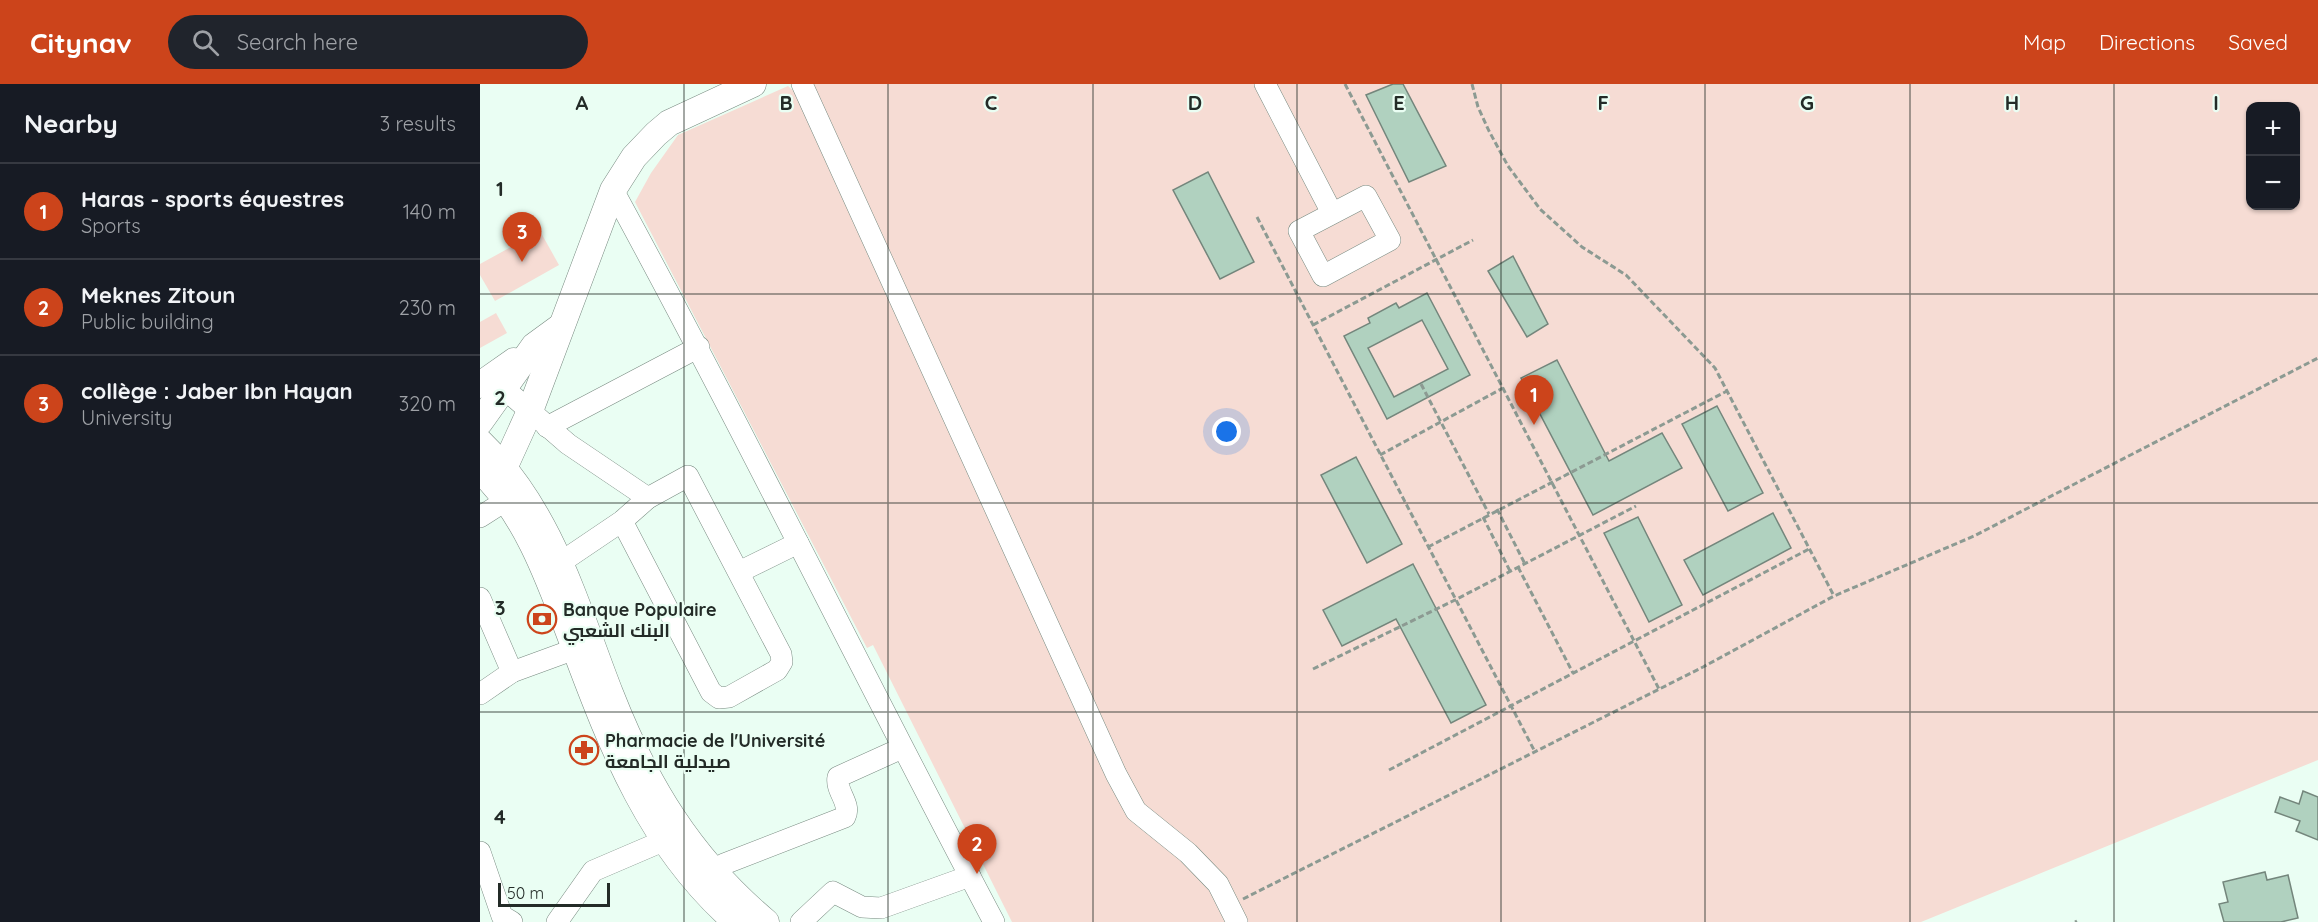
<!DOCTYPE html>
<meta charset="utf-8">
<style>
body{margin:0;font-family:Quicksand,Cairo,sans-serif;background:#20242c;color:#f1f3f6}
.controls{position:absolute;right:18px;top:18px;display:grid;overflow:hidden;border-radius:12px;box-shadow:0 2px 4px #0004}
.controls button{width:54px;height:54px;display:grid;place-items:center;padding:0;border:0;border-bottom:2px solid #363941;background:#171b24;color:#f1f3f6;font:30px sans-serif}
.scale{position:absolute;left:18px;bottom:15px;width:112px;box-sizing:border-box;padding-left:6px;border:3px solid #232b27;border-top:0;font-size:16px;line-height:21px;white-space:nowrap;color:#232b27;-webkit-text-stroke:4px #eafef3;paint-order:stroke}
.you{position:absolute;left:747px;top:348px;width:21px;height:21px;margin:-15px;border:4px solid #fff;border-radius:50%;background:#1a73e8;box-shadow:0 0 0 9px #1a73e833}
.badge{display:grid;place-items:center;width:39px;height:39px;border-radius:50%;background:#cc441b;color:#fff;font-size:20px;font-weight:700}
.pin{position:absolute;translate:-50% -50px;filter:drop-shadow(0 2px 3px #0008)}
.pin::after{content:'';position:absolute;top:32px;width:21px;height:18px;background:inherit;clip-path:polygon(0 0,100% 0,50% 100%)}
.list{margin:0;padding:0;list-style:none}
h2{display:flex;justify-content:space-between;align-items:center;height:78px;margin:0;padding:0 24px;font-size:26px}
h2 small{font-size:20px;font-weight:400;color:#9ea1a6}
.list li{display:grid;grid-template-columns:39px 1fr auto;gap:18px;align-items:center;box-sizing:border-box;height:96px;padding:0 24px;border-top:2px solid #363941}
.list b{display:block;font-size:22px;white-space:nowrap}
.list p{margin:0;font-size:20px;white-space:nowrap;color:#9ea1a6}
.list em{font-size:20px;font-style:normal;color:#9ea1a6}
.icon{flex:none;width:33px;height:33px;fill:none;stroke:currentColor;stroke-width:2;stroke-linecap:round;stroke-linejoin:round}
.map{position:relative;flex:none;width:1838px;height:838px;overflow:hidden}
header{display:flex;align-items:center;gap:36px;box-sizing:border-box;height:84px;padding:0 30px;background:#cc441b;color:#fff}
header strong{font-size:28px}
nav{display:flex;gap:33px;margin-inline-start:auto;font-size:21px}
.search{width:420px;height:54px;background:#20242c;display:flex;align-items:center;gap:15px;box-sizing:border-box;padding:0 21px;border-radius:33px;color:#9ea1a6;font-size:22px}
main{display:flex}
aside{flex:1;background:#171b24}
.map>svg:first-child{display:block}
.green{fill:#f6dcd4;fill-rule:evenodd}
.building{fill:#b0d1bf;stroke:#74867c;stroke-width:1.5;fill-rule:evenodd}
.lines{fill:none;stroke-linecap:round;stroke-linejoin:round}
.minor-casing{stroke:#788a80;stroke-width:22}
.major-casing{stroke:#788a80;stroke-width:27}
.path{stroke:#8c9a92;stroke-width:3;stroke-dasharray:6 3;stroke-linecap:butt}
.minor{stroke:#fff;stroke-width:21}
.major{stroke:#fff;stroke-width:26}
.grid{fill:none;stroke:#232b27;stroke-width:1.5;stroke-opacity:0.55}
.labels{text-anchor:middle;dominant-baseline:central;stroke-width:4.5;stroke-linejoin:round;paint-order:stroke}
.poi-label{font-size:18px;font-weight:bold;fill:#232b27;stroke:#eafef3;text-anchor:start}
.grid-label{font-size:20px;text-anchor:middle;font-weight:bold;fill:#232b27;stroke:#eafef3;stroke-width:4.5;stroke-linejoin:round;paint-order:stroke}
</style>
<header>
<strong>Citynav</strong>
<div class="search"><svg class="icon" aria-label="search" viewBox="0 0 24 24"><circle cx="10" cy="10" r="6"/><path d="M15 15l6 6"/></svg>Search here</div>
<nav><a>Map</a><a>Directions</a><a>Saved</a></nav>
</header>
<main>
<aside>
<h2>Nearby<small>3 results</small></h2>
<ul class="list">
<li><span class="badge">1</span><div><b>Haras - sports équestres</b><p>Sports</p></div><em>140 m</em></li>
<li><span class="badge">2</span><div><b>Meknes Zitoun</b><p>Public building</p></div><em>230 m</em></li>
<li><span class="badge">3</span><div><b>collège : Jaber Ibn Hayan</b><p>University</p></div><em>320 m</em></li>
</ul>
</aside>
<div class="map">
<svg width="1838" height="838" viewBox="0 0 1838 838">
<rect width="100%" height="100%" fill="#eafef3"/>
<g class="green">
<path d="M333 0H1838V676L1441 838H532L393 561 387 564 155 118 171 89 198 51 308 2 320 13ZM1770 22H1816V122H1770Z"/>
<path d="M60 147 79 181 15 217 0 191V180Z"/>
<path d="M16 229 27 249 0 264V238Z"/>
</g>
<g class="building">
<path d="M913 0H923L966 82 929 98 886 11Z"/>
<path d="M728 88 774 178 740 195 693 106Z"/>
<path d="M1033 172 1068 240 1047 253 1008 187Z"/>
<path d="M947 209 990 291 907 335 864 252 890 239 888 234 916 219 919 224ZM942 236 968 285 914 313 888 264Z"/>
<path d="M1077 276 1129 377 1182 349 1202 384 1113 431 1041 294Z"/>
<path d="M1237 322 1283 409 1248 427 1202 340Z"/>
<path d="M876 373 922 460 887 479 841 391Z"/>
<path d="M1293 429 1311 464 1223 511 1204 476Z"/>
<path d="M1158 433 1202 521 1169 538 1124 449Z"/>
<path d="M933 480 1006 621 971 639 916 535 862 562 843 526Z"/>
<path d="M1823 707 1838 713V756L1816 747 1820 737 1795 728 1800 713 1819 720Z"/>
<path d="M1785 788 1787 796 1808 791 1818 834 1801 838H1744L1739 820 1748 818 1743 798Z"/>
</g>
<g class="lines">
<g class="minor-casing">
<g id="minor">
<path d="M322 0 636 690 656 727 708 769 738 800 757 838"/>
<path d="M785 0 852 129"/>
<path d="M133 106C265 348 385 595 514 838"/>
<path d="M886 112 910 156 843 192 819 147Z"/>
<path d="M12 294 88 360 168 414"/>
<path d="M67 343 219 263"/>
<path d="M0 433 25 417"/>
<path d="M68 487 142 437 168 414 208 392 301 570 302 578 297 586 249 613 239 614 231 608 142 437"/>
<path d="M259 488 318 459"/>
<path d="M0 514 32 588"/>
<path d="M0 610 32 588 95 565"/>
<path d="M0 768 22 832 32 838"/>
<path d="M236 804 239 784 244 780 365 733C372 720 355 707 358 693L422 664"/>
<path d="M77 838 113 787 183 757"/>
<path d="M321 838 353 808 382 823 401 824 490 792"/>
</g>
</g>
<g class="major-casing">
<g id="major">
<path d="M0 301 34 277"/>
<path d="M0 338 54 262 80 243"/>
<path d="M0 358C71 427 95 519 130 609 166 701 210 774 286 838"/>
<path d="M0 386C48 432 71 501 94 562 132 664 171 764 256 838"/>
<path d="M16 392 25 382 50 327 133 106 154 73 176 50 189 39 273 0"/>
</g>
</g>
<g class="path">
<path d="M865 0 1179 605"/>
<path d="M992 0 998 23 1009 47 1028 82 1060 125 1102 163 1146 191 1235 284 1354 512"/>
<path d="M777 133 1054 666"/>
<path d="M833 241 993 156"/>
<path d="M941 300 1009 430"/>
<path d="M900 371 1023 304"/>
<path d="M1017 425 1045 480"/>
<path d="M1003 433 1030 487"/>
<path d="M948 463 1247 307"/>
<path d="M1038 483 1093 589"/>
<path d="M833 585 975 516 1156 422"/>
<path d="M909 686 1329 465"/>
<path d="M763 815 1223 583 1354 512 1494 452 1838 274"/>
<path d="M1595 838 1597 837"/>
</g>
<use href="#minor" class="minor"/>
<use href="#major" class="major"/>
</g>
<path class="grid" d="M204 0V838M408 0V838M613 0V838M817 0V838M1021 0V838M1225 0V838M1430 0V838M1634 0V838M0 210H1838M0 419H1838M0 628H1838"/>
<defs>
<g id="bank-ring" transform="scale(1.5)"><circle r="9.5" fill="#eafef3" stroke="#cc441b" stroke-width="1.5"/><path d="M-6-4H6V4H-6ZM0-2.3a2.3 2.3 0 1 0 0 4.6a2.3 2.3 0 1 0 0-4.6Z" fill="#cc441b"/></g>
<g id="pharmacy-ring" transform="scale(1.5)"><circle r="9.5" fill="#eafef3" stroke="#cc441b" stroke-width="1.5"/><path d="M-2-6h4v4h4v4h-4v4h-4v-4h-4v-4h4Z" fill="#cc441b"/></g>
</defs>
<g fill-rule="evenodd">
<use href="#bank-ring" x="62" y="535"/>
<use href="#pharmacy-ring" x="104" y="666"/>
</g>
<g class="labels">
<g class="poi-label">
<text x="83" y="525">Banque Populaire<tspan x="83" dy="21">البنك الشعبي</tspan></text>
<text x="125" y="656">Pharmacie de l'Université<tspan x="125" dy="21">صيدلية الجامعة</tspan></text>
</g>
</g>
<g class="grid-label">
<text x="102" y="26">A</text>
<text x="306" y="26">B</text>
<text x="511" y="26">C</text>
<text x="715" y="26">D</text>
<text x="919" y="26">E</text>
<text x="1123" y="26">F</text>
<text x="1327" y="26">G</text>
<text x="1532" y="26">H</text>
<text x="1736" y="26">I</text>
<text x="20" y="112">1</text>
<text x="20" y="321">2</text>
<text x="20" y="531">3</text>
<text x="20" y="740">4</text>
</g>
</svg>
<div class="controls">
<button>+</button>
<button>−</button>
</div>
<div class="scale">50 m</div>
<div class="you"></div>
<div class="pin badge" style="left:1054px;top:341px">1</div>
<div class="pin badge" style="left:497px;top:790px">2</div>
<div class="pin badge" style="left:42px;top:178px">3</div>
</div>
</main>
